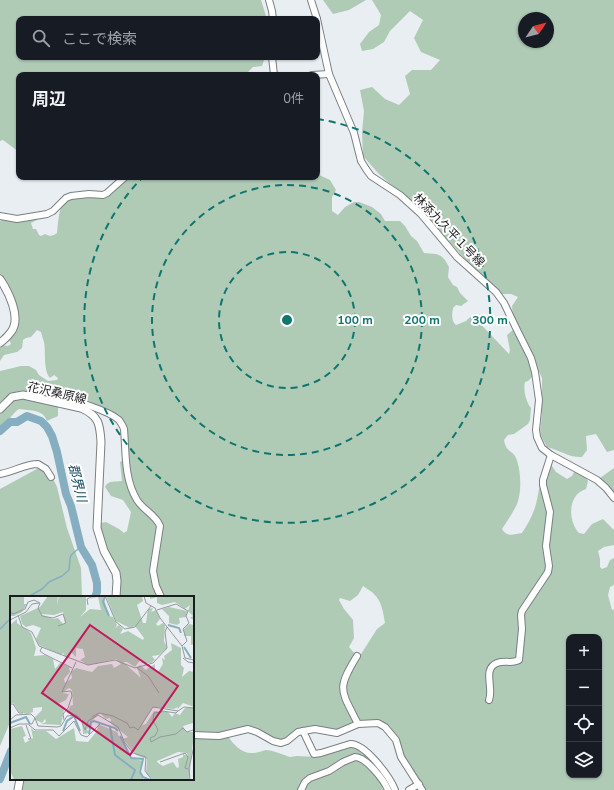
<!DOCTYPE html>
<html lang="ja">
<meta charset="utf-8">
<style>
body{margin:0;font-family:"Nunito Sans","Noto Sans JP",sans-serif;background:#20242c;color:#f1f3f6}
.controls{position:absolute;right:12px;bottom:12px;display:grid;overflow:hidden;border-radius:8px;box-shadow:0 1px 3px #0004}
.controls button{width:36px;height:36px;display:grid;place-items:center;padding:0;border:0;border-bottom:1px solid #363941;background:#171b24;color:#f1f3f6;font:20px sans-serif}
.compass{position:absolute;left:518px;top:12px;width:36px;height:36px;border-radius:50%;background:#171b24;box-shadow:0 1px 3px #0004;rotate:55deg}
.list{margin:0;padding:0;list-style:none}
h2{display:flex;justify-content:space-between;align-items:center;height:52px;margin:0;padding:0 16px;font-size:17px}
h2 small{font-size:13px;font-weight:400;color:#9ea1a6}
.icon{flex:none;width:22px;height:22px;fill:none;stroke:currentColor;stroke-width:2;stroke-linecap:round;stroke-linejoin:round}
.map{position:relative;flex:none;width:614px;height:790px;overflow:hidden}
.search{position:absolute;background:#171b24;box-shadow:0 1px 3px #0004;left:16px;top:16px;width:304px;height:44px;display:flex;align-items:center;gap:10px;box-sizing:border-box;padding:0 14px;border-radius:8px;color:#9ea1a6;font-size:15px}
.panel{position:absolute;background:#171b24;box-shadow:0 1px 3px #0004;left:16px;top:72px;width:304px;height:108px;border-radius:8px}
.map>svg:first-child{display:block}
.green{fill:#afcbb6;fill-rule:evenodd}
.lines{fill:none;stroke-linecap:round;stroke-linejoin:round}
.stream{stroke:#86aec1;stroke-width:1.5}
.river{stroke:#86aec1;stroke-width:8}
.minor-casing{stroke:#7a7f84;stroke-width:8}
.major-casing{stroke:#7a7f84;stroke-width:9}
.minor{stroke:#fff;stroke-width:6}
.major{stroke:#fff;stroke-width:7}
.ring{fill:none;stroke:#0f766e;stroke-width:2;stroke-dasharray:7 5}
.labels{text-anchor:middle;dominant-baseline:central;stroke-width:4;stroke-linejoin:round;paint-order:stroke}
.street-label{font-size:12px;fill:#191b1d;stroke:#fff}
.water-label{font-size:13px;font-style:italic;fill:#11475c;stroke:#fff}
.inset-river{fill:none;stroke:#86aec1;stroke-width:2}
.inset-road{fill:none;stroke:#969a9d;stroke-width:1}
.view{fill:#c2185b;fill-opacity:0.15;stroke:#c2185b;stroke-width:2}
.inset-edge{fill:none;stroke:#191b1d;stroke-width:2}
.centre{fill:#0f766e;stroke:#fff;stroke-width:2}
.ring-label{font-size:12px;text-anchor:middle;font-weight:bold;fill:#0f766e;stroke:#fff;stroke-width:4;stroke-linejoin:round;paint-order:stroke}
</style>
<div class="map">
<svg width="614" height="790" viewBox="0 0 614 790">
<rect width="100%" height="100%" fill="#e9eef3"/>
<g class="green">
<path d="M0 0H261L267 19H19V57H265L262 66 253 67 245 75H19V152L3 140 0 141Z"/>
<path d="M323 0H366L349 10 333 14Z"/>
<path d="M372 0H614V450L607 452 596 434 586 436 587 450 582 457C570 458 559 450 547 447L540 434 542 414V378L513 318 512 306 518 297 511 294H499L478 273 424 214 378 173 363 156 362 132 364 111 360 90 372 87 385 99 399 105 410 94 405 76 412 70H431L440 60 421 52 414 38 423 20 410 11 390 31 384 42 373 49 362 51 360 44 369 32 379 25 381 15ZM524 18H548V42H524Z"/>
<path d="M317 174 330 180 336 190 332 197V211L338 215 345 207 354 202H359L372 207 381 214 385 221H400L405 226 411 236 417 241 424 253 436 254 441 256 445 260 449 267 448 277 453 285 457 287 460 293 468 301 461 306 456 305 453 308C452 314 451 321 456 325L466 321 469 318 473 316 509 354 510 350 507 335 514 329C520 340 535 364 533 376L528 381 525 382C523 389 526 402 531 408L530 420 528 424 514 434 508 435 504 440C506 453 512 449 516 458 521 470 522 492 517 504 513 513 507 521 502 529 507 538 514 534 522 533 528 524 533 515 536 504 540 489 539 479 546 464L552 466 556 472 567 479 572 476 574 472 577 471 582 473 588 481 586 489C567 495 568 521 579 533L584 534 592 524 603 519 614 530V545L604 547 598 551 600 559V567L602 569 607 567 610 560 614 558V585L610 587 608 595 612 610 614 609V790H424C417 779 410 769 403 758 397 747 396 731 383 724 377 721 368 723 361 723L356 717 344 692 345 679 370 640 377 629 385 623C383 612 382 601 373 593 371 591 367 589 363 586L358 595 350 601 340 598 339 600 344 609 353 620 354 638 349 647 356 655C338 685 338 687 354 718L353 723 339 731 315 728 301 730 295 732 286 741 282 742 274 740 254 729 248 727 241 728 224 734H193V597H162C150 572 155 569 159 544 160 539 162 534 161 529 161 516 145 510 139 500 132 489 127 466 126 453 124 440 127 429 118 418L84 402 82 399C78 400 62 400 58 400 44 398 25 389 11 396 7 398 4 402 0 406V371L21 366H29L36 370 39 375 48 381 57 380 58 378 54 375 50 378C43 370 46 352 44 342 43 339 42 336 41 332L37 330 31 337 26 338 23 340 22 348 17 352 4 355 0 361V347L2 345 8 346 11 344 9 339 14 333 15 328 16 313 10 292 0 276V221L5 218 17 220 38 218 39 219 31 223 33 229H36L39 235 41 236 45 234C50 237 53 236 57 233 60 205 59 196 90 196 95 196 101 197 106 195 113 192 121 183 127 177H317ZM569 637H599V775H569Z"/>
<path d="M26 397 58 404V416L47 421C43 409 30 411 19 409 11 414 8 423 0 429V412L8 403 13 399Z"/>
<path d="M122 461 125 465 133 494 158 524 152 564 160 597H118L117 565 109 557 100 529 101 523 106 522 119 529 124 533 127 531 131 512 123 500 111 496 105 487C108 480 115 482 122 481L120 462Z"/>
<path d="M46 464 57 487 67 528 81 568 82 597H11V720L0 746V489Z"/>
<path d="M614 468V495L600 478Z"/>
<path d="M193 736H228C233 744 242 754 253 753 257 753 262 751 266 750 272 750 284 755 290 757L297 756 318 757 351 747C366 750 386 777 391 790H389L362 758 314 776 301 790H20L22 779H193Z"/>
<path d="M358 757 382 780 381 784 383 790H302L306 782Z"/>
</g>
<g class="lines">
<g class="stream">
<path d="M28 597 42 589 49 582 62 576 69 570C71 555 67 557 81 547"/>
<path d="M0 629 11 618"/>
</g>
<g class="river">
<path d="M0 431 10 422H17L27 416 41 421 47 427 52 436 57 452 66 494 71 506 81 547 92 565 97 583V592L95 597"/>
<path d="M0 779 11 751"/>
</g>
<g class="minor-casing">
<g id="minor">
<path d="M269 0 272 11 273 19"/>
<path d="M311 0 317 19"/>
<path d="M317 19 329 74 354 133 361 161 366 169 371 176 400 195 421 214 457 257 496 292 504 303 517 330 531 358 535 372 539 400 536 430 537 437 542 448 551 455 597 480 606 488 614 498"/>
<path d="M272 57 274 75"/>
<path d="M312 75 329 74"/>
<path d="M0 216 17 219 47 214 53 211 66 198 71 196 89 194 103 195 107 193 125 177"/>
<path d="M62 403C71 396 111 413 119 420 121 423 123 426 124 429 126 452 124 479 137 500 143 510 156 515 160 526L153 571 156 586 161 597"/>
<path d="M0 474C13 472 25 464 38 464L46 469 51 477"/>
<path d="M357 656C336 690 341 690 358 724"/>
<path d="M489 700C494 688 482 669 497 663 505 660 512 664 519 660L522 629 521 615 522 611 548 572 549 566 546 546 550 512 543 485V480L551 455"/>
<path d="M303 731 314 754 321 753 350 744C365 743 390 777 395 790"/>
<path d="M193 735 219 736 248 729 257 732 273 741 281 743 287 741 298 732 309 730 315 729 337 733 358 724 378 723 385 727 396 740 401 757 422 790"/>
<path d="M301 790 305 782 310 778 329 771 343 762 355 757C366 757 384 780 388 790"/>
<path d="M409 790 419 784"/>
</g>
</g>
<g class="major-casing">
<g id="major">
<path d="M0 279C8 291 22 318 11 332 8 336 4 340 0 343"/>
<path d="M0 409 12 397 23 395 81 408C99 416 100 424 101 442L97 528 104 551 116 573 117 581 116 597"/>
<path d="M18 790 20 779"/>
</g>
</g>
<use href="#minor" class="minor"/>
<use href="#major" class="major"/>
</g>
<g class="ring">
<circle cx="287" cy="320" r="68"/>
<circle cx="287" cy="320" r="135"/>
<path d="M317 119A203 203 0 1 1 142 178"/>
</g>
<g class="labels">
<g class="street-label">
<text transform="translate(449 230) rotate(46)">林添九久平１号線</text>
<text transform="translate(57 393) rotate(13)">花沢桑原線</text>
</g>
<g class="water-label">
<text transform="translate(77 483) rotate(76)">郡界川</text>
</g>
</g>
<g transform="translate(10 596)">
<rect width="184" height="184" fill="#e9eef3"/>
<path d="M0 0H14V8H17L12 16 4 20H0ZM38 0H48L47 9 49 0H76V14L70 21 80 13 91 14 88 1 79 3 85 0H93L99 20 103 21 107 29 105 32 109 29 113 33 110 38 118 35 133 44 134 42 125 30 120 32 106 25 96 0H132L133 5 127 9 133 27H136L138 13 143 12 141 16 146 14 150 23 146 28 148 30 153 27 155 29 154 45 157 52 149 59 142 60 145 64 141 67H132L131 63 125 71 117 66H113L131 82 127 72 130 69 136 74 141 70 143 74 142 70 145 68V75L148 76 153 68 152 62 155 64 154 60 162 54 161 47 171 52V69L174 72 172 81 179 75 184 76V111L173 107 167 114 168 111 164 113 143 111 132 129 136 128 144 115 158 116 162 121 165 117 170 119 175 112H184L183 127 173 130 176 136H184L179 184H143L136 177 137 163 126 159 113 143 118 141 99 126 101 125 100 122 96 123 90 117 80 127V132L77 133 79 137 73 138 72 123 57 117 60 110 63 109 62 94 59 92 52 97 59 98 56 104 48 108 54 113 51 129 31 128 36 126 35 123 32 127 26 124 25 121 32 114V111L23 112V116L17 118 9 116 3 107H0V29L7 23V27L21 37 26 52 24 60 35 59 43 63 45 73 50 67 59 71 60 76 54 83 55 87 62 82 61 76 66 72 82 76 88 70 102 68 104 72 111 68 106 63 78 69 70 64 75 61 73 53 66 52V61L61 56 60 61H55L53 57 51 59 29 49 26 43 31 32 23 29 16 31 12 28 10 20 30 11ZM53 16 55 28H53L48 22 43 23 30 18 44 19ZM168 156 177 157 178 160 173 158V161L168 163 169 171 167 172 163 166 153 170 148 167 147 165ZM140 0H184V24L180 22 183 20 178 15 180 9 175 13 165 6 152 9 147 7V1L140 3ZM159 11 177 15 176 21 169 22 170 27 167 29 159 27V20L152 13ZM179 28 184 29V48L181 49V40H174V33ZM88 128 107 136 119 161 132 165 129 175 134 184H4L0 174V133L12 130 16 140 13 141 15 147 23 142 21 132 24 135H36L46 143 64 132 66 145 78 146 87 135Z" fill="#afcbb6" fill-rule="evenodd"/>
<path class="inset-river" d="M95 0 93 6 99 20M158 29 169 32 171 37M174 51 181 62M0 127 16 121 20 128M100 131 105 159 125 174 121 184M53 135 57 125 64 120 70 135M79 138 81 126 84 125 105 132 108 135M110 140 121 162 133 163 130 176 133 181 140 184"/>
<path class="inset-road" d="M95 0 106 26 115 33 125 31 141 10M134 0 136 7 145 12 150 22 172 50 175 62 184 64M30 7 28 12 32 20 43 22 53 18 56 27 48 30M78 9 77 3 83 0M147 14 166 8 178 15 176 20 179 27 173 33 177 45 172 50M0 16 3 18 15 13 18 6 24 4 30 7M8 19 12 31 22 36 29 50 78 69 105 64 125 72 143 67 157 52 155 36 157 31M0 24 16 16 22 8 29 7M32 51 30 55 34 58 62 72M173 62 178 66 184 67M126 71 138 80 149 97M0 108H3L9 117H13M152 111V116L144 117 143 124 148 134 145 140 140 142 141 146 150 141 166 138 173 132 177 136 183 134M152 115 166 117 168 115M82 121 89 117 103 120 117 127 120 132 124 131 128 134 143 111 168 115 174 111 184 112M25 122 28 130 47 131 51 130 57 120 66 119 70 122 75 134 78 125 88 119 108 131 115 147 123 157 136 161 135 175 142 184M0 124 6 119 21 118 25 122M54 124 53 118 58 112 62 100 61 95 52 96 66 66M16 129 21 143H18M19 129 25 134H43L49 140 64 125 71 139 77 141 90 128M0 132 9 128H22L25 122M150 166 175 157 178 161 175 172 178 173M180 184 179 172 184 150"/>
<path class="view" d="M80 29 168 90 120 159 32 97Z"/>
<rect width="184" height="184" class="inset-edge"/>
</g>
<circle cx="287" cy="320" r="6" class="centre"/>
<g class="ring-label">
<text x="355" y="324">100 m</text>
<text x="422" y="324">200 m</text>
<text x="490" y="324">300 m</text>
</g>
</svg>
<div class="controls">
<button>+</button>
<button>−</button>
<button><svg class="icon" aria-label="locate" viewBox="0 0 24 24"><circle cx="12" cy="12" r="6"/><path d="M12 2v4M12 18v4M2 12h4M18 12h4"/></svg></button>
<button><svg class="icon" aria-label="layers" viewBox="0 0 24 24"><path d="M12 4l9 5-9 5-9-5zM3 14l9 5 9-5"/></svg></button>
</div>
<svg class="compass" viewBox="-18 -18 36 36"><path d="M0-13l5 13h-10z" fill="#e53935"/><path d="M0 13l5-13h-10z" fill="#9ea1a6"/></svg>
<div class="search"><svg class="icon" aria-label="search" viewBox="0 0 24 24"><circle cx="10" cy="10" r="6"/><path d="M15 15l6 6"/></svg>ここで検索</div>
<section class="panel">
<h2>周辺<small>0件</small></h2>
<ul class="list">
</ul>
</section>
</div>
